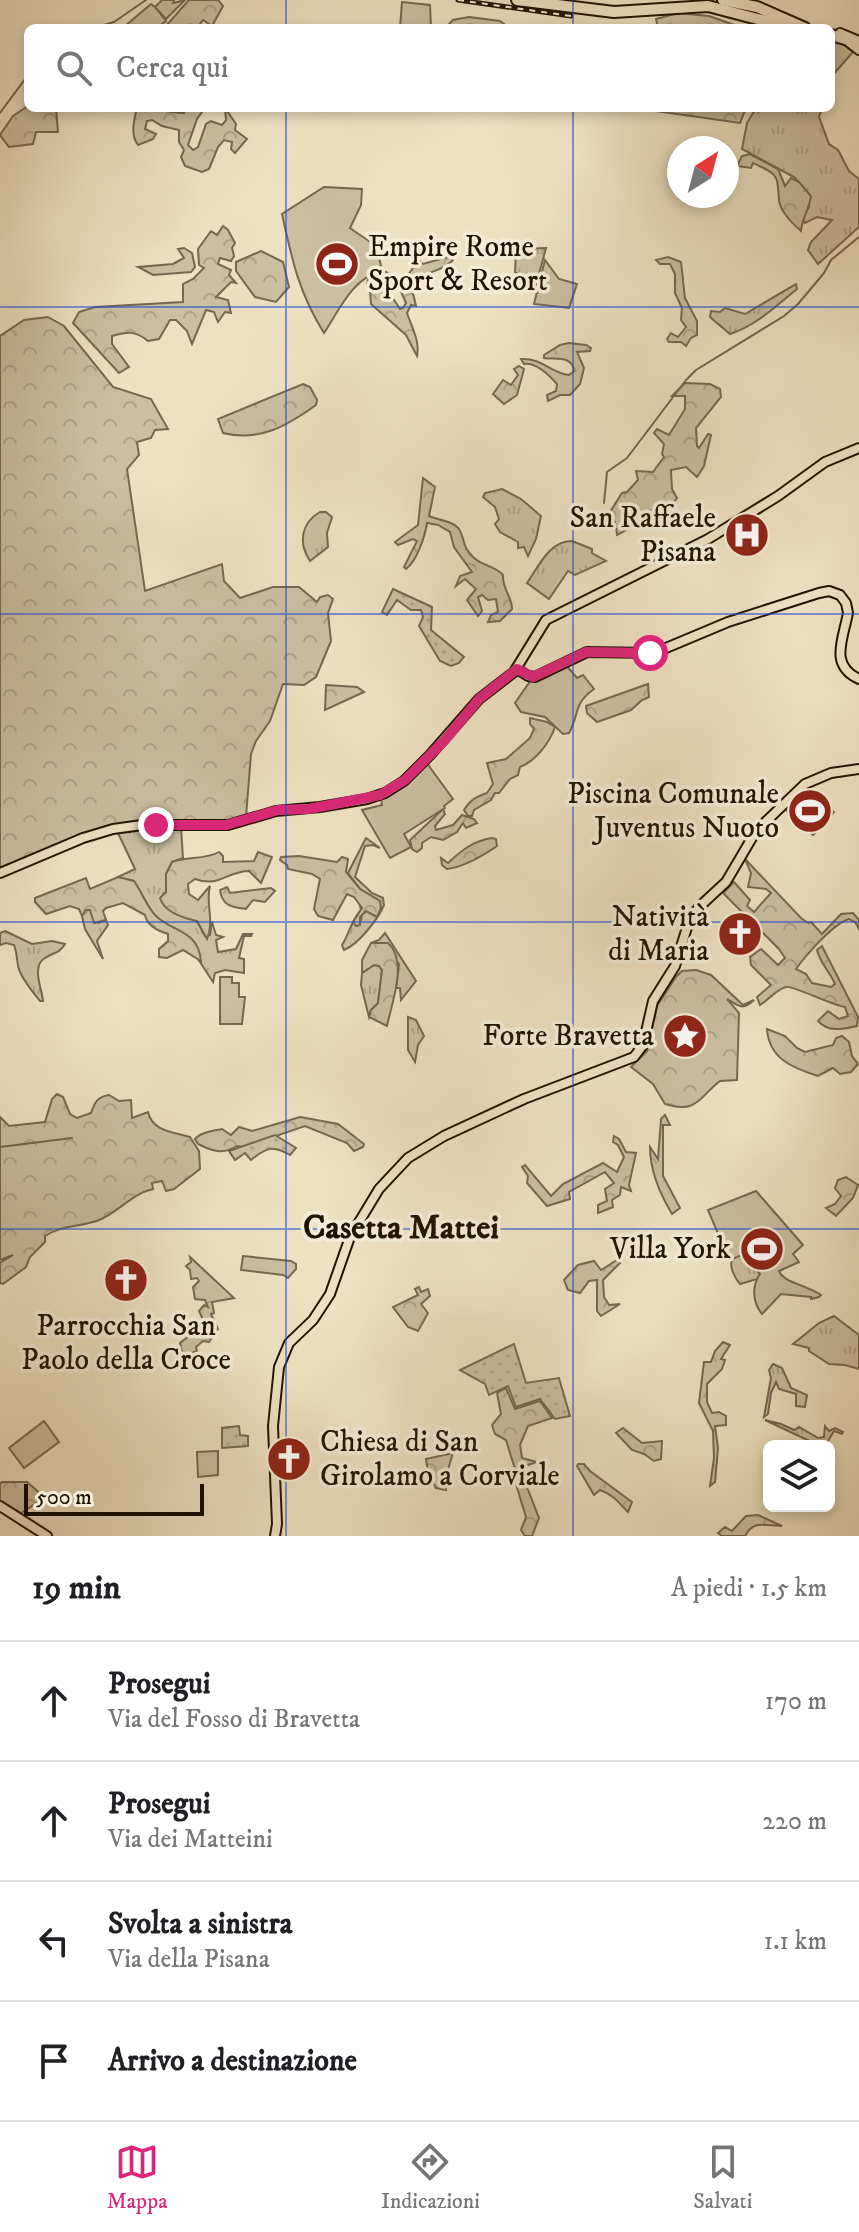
<!DOCTYPE html>
<html lang="it">
<meta charset="utf-8">
<style>
body{margin:0;font-family:"IM FELL DW Pica",serif;background:#f2f2f2;color:#202124}
.controls{position:absolute;right:24px;bottom:24px;display:grid;overflow:hidden;border-radius:12px;box-shadow:0 4px 12px #0003}
.controls button{width:72px;height:72px;display:grid;place-items:center;padding:0;border:0;border-bottom:2px solid #e0e0e0;background:#fff;color:#202124;font:40px sans-serif}
.compass{position:absolute;left:667px;top:136px;width:72px;height:72px;border-radius:50%;background:#fff;box-shadow:0 4px 12px #0003;rotate:36deg}
.scale{position:absolute;left:24px;bottom:20px;width:180px;box-sizing:border-box;padding-left:8px;border:4px solid #221301;border-top:0;font-size:22px;line-height:28px;white-space:nowrap;color:#221301;-webkit-text-stroke:6px #f4ecd7;paint-order:stroke}
.stop{position:absolute;width:24px;height:24px;margin:-18px;border:6px solid #db2777;border-radius:50%;background:#fff}
.stop.end{background:#db2777;border-color:#fff;box-shadow:0 2px 8px #0008}
.list{margin:0;padding:0;list-style:none}
h2{display:flex;justify-content:space-between;align-items:center;height:104px;margin:0;padding:0 32px;font-size:34px}
h2 small{font-size:26px;font-weight:400;color:#757577}
.list li{display:grid;grid-template-columns:52px 1fr auto;gap:24px;align-items:center;box-sizing:border-box;height:120px;padding:0 32px;border-top:2px solid #e0e0e0}
.list b{display:block;font-size:30px;white-space:nowrap}
.list p{margin:0;font-size:26px;white-space:nowrap;color:#757577}
.list em{font-size:26px;font-style:normal;color:#757577}
.icon{flex:none;width:44px;height:44px;fill:none;stroke:currentColor;stroke-width:2;stroke-linecap:round;stroke-linejoin:round}
.map{position:relative;flex:none;width:859px;height:1536px;overflow:hidden}
.search{position:absolute;background:#fff;box-shadow:0 4px 12px #0003;left:24px;right:24px;top:24px;height:88px;display:flex;align-items:center;gap:20px;box-sizing:border-box;padding:0 28px;border-radius:12px;color:#757577;font-size:30px}
.sheet{height:584px;background:#fff}
nav{display:flex;justify-content:space-around;align-items:center;box-sizing:border-box;height:112px;border-top:2px solid #e0e0e0;background:#fff;font-size:22px;color:#757577}
nav a{display:grid;justify-items:center;gap:4px}
nav .on{color:#db2777}
.map>svg:first-child{display:block}
.grass{fill:url(#grass-tufts);stroke:#766851;stroke-width:2}
.forest{fill:url(#forest-crowns);stroke:#766851;stroke-width:2}
.garden{fill:url(#garden-dots);stroke:#766851;stroke-width:2}
.pitch{fill:#cbbea1;stroke:#766851;stroke-width:2}
.lines{fill:none;stroke-linecap:round;stroke-linejoin:round}
.stream{stroke:#73654d;stroke-width:2}
.major-casing{stroke:#221301;stroke-width:12}
.highway-casing{stroke:#221301;stroke-width:14}
.major{stroke:#eee1c2;stroke-width:8}
.highway{stroke:#eee1c2;stroke-width:10}
.rail-casing{stroke:#221301;stroke-width:5}
.rail{stroke:#f4ecd7;stroke-width:2;stroke-dasharray:6;stroke-linecap:butt}
.route{stroke:#db2777;stroke-width:10}
.grid{fill:none;stroke:#1d4ed8;stroke-width:2;stroke-opacity:0.55}
.labels{text-anchor:middle;dominant-baseline:central;stroke-width:7;stroke-linejoin:round;paint-order:stroke}
.poi-label{font-size:30px;fill:#221301;stroke:#f4ecd7;text-anchor:end}
.quarter-label{font-size:34px;font-weight:bold;fill:#221301;stroke:#f4ecd7}
</style>
<div class="map">
<svg width="859" height="1536" viewBox="0 0 859 1536">
<defs>
<pattern id="grass-tufts" width="24" height="20" patternUnits="userSpaceOnUse" patternTransform="scale(2)"><rect width="24" height="20" fill="#cbbea1"/><path d="M3 7l-1-3M5 7V3M7 7l1-3M15 17l-1-3M17 17v-4M19 17l1-3" fill="none" stroke="#aea289"/></pattern>
<pattern id="forest-crowns" width="20" height="18" patternUnits="userSpaceOnUse" patternTransform="scale(2)"><rect width="20" height="18" fill="#cbbea1"/><path d="M2 6a3 3 0 1 1 6 0M12 15a3 3 0 1 1 6 0" fill="none" stroke="#aea289"/></pattern>
<pattern id="garden-dots" width="8" height="8" patternUnits="userSpaceOnUse" patternTransform="scale(2)"><rect width="8" height="8" fill="#cbbea1"/><path d="M2 2h.1M6 6h.1" fill="none" stroke="#aea289" stroke-width="1.8" stroke-linecap="round"/></pattern>
</defs>
<rect width="100%" height="100%" fill="#eee1c2"/>
<filter id="stains"><feTurbulence type="fractalNoise" baseFrequency=".0025" numOctaves="4"/><feColorMatrix values="0 0 0 0 .2 0 0 0 0 .09 0 0 0 0 .02 0 0 0 .5 -.17"/></filter>
<radialGradient id="worn" r=".72"><stop offset=".6" stop-color="#630" stop-opacity="0"/><stop offset="1" stop-color="#630" stop-opacity=".3"/></radialGradient>
<g class="grass">
<path d="M831 39 840 42 853 52 831 77Z"/>
<path d="M756 108H822L819 117 829 144 838 150 849 171 859 179V227L818 264 808 250 811 242 832 220 817 217 805 223 802 217 809 207 799 182 794 177 742 149 747 123Z"/>
<path d="M546 248 536 285 515 272 516 249Z"/>
<path d="M545 260 559 279 577 284 569 308 534 304Z"/>
<path d="M796 284 797 289C776 306 757 325 730 334L710 317 711 311 720 312 725 308 745 314Z"/>
<path d="M502 489 521 499 541 516 536 539 528 556 524 547 518 548V542L500 532 495 524 499 519 495 507 483 497 485 493Z"/>
<path d="M320 512H326L332 517 327 533 328 547 310 561C298 543 301 523 320 512Z"/>
<path d="M572 541 592 549V553L606 561 575 575 568 571 549 599 527 583C539 566 549 541 572 541Z"/>
<path d="M134 828H181L183 858 172 862 166 874V892L163 894 177 914 197 921 205 936 210 935 212 922 216 935 223 937 216 940 218 952 236 949 243 934H252L251 936H244L239 958 244 959V973L225 970 215 973 213 982 198 959 200 960C198 929 170 933 154 914 146 904 141 892 134 881L118 877 135 869 117 831Z"/>
<path d="M366 838 380 848 373 845 365 846 355 877 372 893 383 898 384 905C378 919 359 944 344 950L342 945C350 932 351 921 361 910L360 905 362 912 355 919 361 921 362 913 380 901 360 889 348 873Z"/>
<path d="M86 910H90L98 923 106 920 108 925 97 941 103 959 85 929 82 916Z"/>
<path d="M5 931 32 944 52 941 65 944C59 954 54 952 45 958 31 966 42 989 43 1001H40C32 991 25 983 20 972 16 964 18 954 14 945L6 943 0 945V933Z"/>
<path d="M385 933 416 981 401 1000 400 988H396L399 964 384 943H371L379 940Z"/>
<path d="M374 965 379 966 382 970 378 1003 371 1010 369 1017 361 985 362 973Z"/>
<path d="M408 1017 416 1020 424 1036 418 1045 415 1062 408 1050Z"/>
<path d="M745 1253 760 1274 757 1279 740 1284C735 1278 729 1267 732 1259Z"/>
<path d="M834 1316 859 1335V1369L845 1365 829 1364 809 1351V1348L793 1344 819 1323Z"/>
<path d="M773 1364 782 1368 791 1388 807 1395 805 1407 796 1406V1394L779 1389 776 1382 771 1393 768 1414 764 1417 771 1378 769 1370Z"/>
<path d="M765 1420 781 1424 794 1430 799 1427 818 1438 824 1437 825 1426 829 1431 835 1428 843 1432 842 1434 834 1431 825 1446H820Z"/>
</g>
<g class="forest">
<path d="M189 0H218L223 6 212 26 203 20 197 28H164Z"/>
<path d="M678 13 709 16 743 28H658L656 19Z"/>
<path d="M469 17 500 21 508 27 517 28H445L453 20Z"/>
<path d="M28 106 56 108 58 132H36L33 144 9 147 0 135 13 116Z"/>
<path d="M137 108C154 108 168 113 184 113V108H205L197 119 188 145 193 150 198 147 206 124 211 121 222 125 226 120 225 108 236 124 235 130 247 139 235 153 231 149 232 142 224 140 218 147 209 169 202 172 185 166 181 157 184 150 179 142V130L162 126 152 120 147 121 145 129 156 134 153 139 138 145C130 135 134 120 137 108Z"/>
<path d="M648 108H746L740 123 648 110Z"/>
<path d="M750 154 778 169 785 186 791 178 799 182 811 196C809 210 802 218 801 231 793 224 780 212 779 200 777 174 779 175 753 163L751 168 737 166 742 156Z"/>
<path d="M223 226 228 230 235 243 232 248 234 256 231 261 220 258 218 264 231 270 229 275 236 283 231 282 216 297 228 300 231 313 225 312 218 322 214 312 206 310 192 344 187 331 176 320H170L159 339 148 341C135 330 127 332 112 336V344L129 367 119 373 73 323 79 312 95 307 183 302V284L193 279 204 268 199 265 198 249 211 231 217 235Z"/>
<path d="M418 247 421 249 420 262 423 264 448 257H452L453 260C440 275 423 267 412 289L416 306 411 305 407 313C412 328 420 341 417 356L406 335 371 304 370 290 367 284 369 276C375 272 382 268 388 273 391 280 386 283 388 290 391 297 396 302 400 309L403 308 406 303 399 287 413 268 414 251Z"/>
<path d="M184 248 192 253 195 267 191 272 153 275 138 267 173 264 184 258 178 249Z"/>
<path d="M261 251 283 262 289 287 276 302 255 297 236 271V262Z"/>
<path d="M668 257 681 262 685 298 697 321V335L691 338 686 346 681 342H669L667 339 671 333 678 337 686 327 681 320 682 308 675 293V274L670 264H660L656 260Z"/>
<path d="M48 317 64 326 113 387 151 399 168 429 155 430 151 438 137 442 139 455 127 469 145 591 222 564 224 581 240 598 273 587H299L317 602 320 597 328 595 333 599 328 613 331 641 316 677 304 685 283 684 270 721 256 741 251 754 246 817C211 826 176 817 141 822 92 829 43 848 0 870V336L24 320Z"/>
<path d="M569 343 586 345 591 348 590 351 577 352 584 368 580 384 570 395H560L548 401 547 395 556 391 557 384C549 375 536 362 524 364L521 359C543 358 550 373 569 375L574 371C572 355 556 360 544 358V355L560 345Z"/>
<path d="M519 366 524 369 517 395 504 404 493 394 503 380 511 385 518 375 514 369Z"/>
<path d="M685 383 710 384 720 389 721 397 696 428 697 446 699 448 708 434 711 435 704 466 697 477 686 467 671 470 672 489 677 498 663 519 646 520 632 514 634 508 631 506 626 518 632 527 617 535 616 525 610 512 622 493 627 492 638 480 636 471 653 472 664 457 662 454 664 444 654 433 657 429 669 435 685 409V396H672Z"/>
<path d="M303 384 310 387 317 400 316 405C287 426 259 442 223 433L218 419Z"/>
<path d="M423 478 435 487 429 516C437 520 454 521 459 529 466 541 461 546 474 558 483 566 495 566 503 575 502 589 512 596 512 609L500 621 488 622 491 615 498 612 496 599 488 600 482 595 478 597 482 611 478 616 467 600 476 589 465 579 456 586 460 576 472 572 454 547 450 532 438 525 427 523C425 536 417 561 406 569L404 567 417 541 413 539 398 545 395 542 418 525Z"/>
<path d="M648 684 649 697 642 700 631 710 597 722 587 713 586 706Z"/>
<path d="M326 685 357 687 364 692 325 710Z"/>
<path d="M530 718 547 722 555 727C550 742 536 761 520 767L518 775 510 779 499 793H495L491 800 474 810 472 816H468L464 810C471 799 476 797 487 793L493 784 487 763 506 759 530 738 534 729 530 724Z"/>
<path d="M443 809 445 814 435 826 436 830 453 825 462 815 474 819 477 823 466 828 463 823 457 832 443 840 431 837 422 843V848L417 852 412 849 410 840Z"/>
<path d="M492 838 496 839 497 846C484 855 463 867 447 869L442 865 441 858 448 863C462 850 473 841 492 838Z"/>
<path d="M219 852 223 856V862L254 861 258 852 272 857 261 883 249 871C227 871 219 888 195 879L188 884 189 894 198 900 210 886C205 903 215 920 207 939L197 921C183 918 164 912 160 898L166 892V874L172 862C187 856 205 860 219 852Z"/>
<path d="M299 856 337 862 342 857 348 859 346 872 360 889 380 901 381 908 377 917 366 911 360 917V925L356 926 353 922 362 908 354 897 347 894 333 920 318 916 314 909 320 879 312 874 288 869 287 865 280 860 281 857Z"/>
<path d="M745 859 801 918 808 923 811 922 822 934 841 914 853 913 859 920V929L855 922 849 919C833 924 806 955 796 969L806 974 812 983 831 987 835 984C830 972 820 963 817 950L822 946 858 1017 857 1026C843 1029 829 1033 818 1021L828 1011 839 1019 848 1016 845 1007C831 1005 792 985 786 987 777 989 768 1000 760 1005L757 997 771 985 751 965 750 957 761 949 778 965 785 958 779 949 723 893 734 882 750 900 747 906 754 912 771 893 766 889 748 887 751 873Z"/>
<path d="M118 877 134 881C141 891 146 904 154 914 169 932 198 928 201 961L183 950 167 958 159 957V949L168 941V934C158 931 147 926 145 915L123 903 106 908 103 911 106 920 94 923 90 910H86L82 916 79 909 70 906 46 914 35 902V898L86 878 90 889Z"/>
<path d="M227 887 230 893 271 888 275 891 265 902 253 900 246 909C232 907 222 906 220 890Z"/>
<path d="M371 943H388C408 961 392 1002 387 1026L369 1017 371 1010 378 1003 382 970 379 966 374 965 362 973V960Z"/>
<path d="M696 970 711 975 743 1005 754 1000C741 1012 739 1005 727 999L739 1013 737 1080 720 1081C699 1097 698 1114 665 1104L653 1084 631 1067 647 1051 657 1006 676 977 682 971Z"/>
<path d="M767 1029 785 1036 797 1048 805 1052 833 1045 836 1038 842 1036 849 1042 852 1056 858 1064 851 1072 840 1074 833 1068 818 1076C793 1068 769 1059 767 1029Z"/>
<path d="M57 1094 63 1097 70 1114 77 1118 91 1113C95 1102 97 1097 109 1095L119 1101 131 1100 132 1118 148 1112C152 1131 173 1132 190 1137L199 1151 200 1169 174 1189 166 1191 162 1181 152 1183 153 1189C131 1194 119 1212 99 1220 82 1227 61 1225 45 1236V1242L30 1257 26 1267 3 1284 0 1283V1263L13 1255 0 1260V1117L9 1126 45 1122 52 1099Z"/>
<path d="M665 1115 670 1125H663V1176L680 1208 672 1214C660 1194 650 1171 650 1147L658 1159 661 1119Z"/>
<path d="M300 1117 338 1124 364 1144 363 1147 354 1151 347 1143 305 1126 244 1147 237 1146C223 1155 212 1151 198 1144L195 1139C201 1132 213 1131 222 1129L231 1135 239 1127 252 1131Z"/>
<path d="M614 1136 619 1139 626 1152 636 1153 629 1185 631 1191 621 1187 620 1195 612 1200 613 1207 598 1213V1205L607 1201 605 1189 614 1183 605 1172 569 1192 570 1199 547 1206 527 1183 528 1176 522 1167 525 1165 551 1196 563 1184 603 1163 617 1172 624 1157 618 1145 613 1142Z"/>
<path d="M846 1177 858 1185 853 1198 836 1216 826 1208 835 1204 841 1196 835 1188 838 1180Z"/>
<path d="M190 1257 234 1298 212 1302 214 1313 211 1314 218 1329 209 1342 203 1341 196 1347 197 1351 189 1354 182 1352 180 1343 205 1324 199 1311 204 1305 208 1307 205 1300 195 1299 193 1287 199 1281 197 1278 191 1279 190 1270 186 1266 191 1262Z"/>
<path d="M617 1260 620 1263 603 1280 604 1297 609 1305 620 1304 601 1316 597 1311V1280L589 1281 580 1293 568 1290 564 1280 578 1265 594 1261 601 1270Z"/>
<path d="M419 1287 421 1292 428 1289 430 1296 421 1304 428 1313 418 1331 408 1327 393 1307 418 1295 415 1289Z"/>
<path d="M723 1342 730 1345 721 1359 725 1360 722 1369 707 1384V1402L712 1413 719 1412 726 1416V1425L715 1426 718 1448 715 1482 710 1486 714 1458 713 1431 699 1403 704 1362H711L715 1351Z"/>
<path d="M506 1388 515 1409 540 1401 552 1418 528 1426 520 1445 522 1458 537 1462 515 1469 506 1440 495 1434 492 1425 501 1414 497 1393Z"/>
<path d="M623 1428 642 1443 662 1441 661 1459 654 1461 644 1454 632 1450 616 1433Z"/>
<path d="M218 1451V1475L198 1477 197 1452Z"/>
<path d="M453 1453 445 1479 446 1490 436 1488 428 1473 426 1459Z"/>
<path d="M578 1464H584L590 1471 632 1502 628 1512C619 1503 614 1495 600 1490L594 1495 577 1466Z"/>
<path d="M517 1475 523 1477 539 1518 532 1536H525L521 1530 526 1517 514 1478Z"/>
<path d="M2 1482H27L43 1496 52 1493 56 1496 49 1502 43 1499 21 1513 0 1501V1483Z"/>
<path d="M758 1515 782 1526C767 1526 754 1519 745 1536H722L718 1533 725 1527 732 1531 746 1516Z"/>
</g>
<g class="garden">
<path d="M393 589 432 607 431 630 464 657 459 663 451 666 440 661 419 626 423 617 421 610H411L397 600 387 615 382 612Z"/>
<path d="M275 1135 296 1148 290 1155C273 1145 267 1147 251 1160L245 1153 235 1160 229 1151Z"/>
<path d="M514 1344 526 1383 559 1378 570 1416 555 1419 540 1399 516 1407 508 1386 489 1395 485 1384 460 1370Z"/>
<path d="M239 1426 240 1435 248 1436V1446L222 1448V1428Z"/>
</g>
<g class="pitch">
<path d="M162 0H174L173 3 185 0 166 19 155 7 166 21 157 28H127L125 26 151 4 155 7Z"/>
<path d="M402 2 430 5 431 28H400Z"/>
<path d="M324 187 362 189 361 205 350 228C372 245 375 237 382 270 352 279 340 309 324 333 299 293 292 260 282 214Z"/>
<path d="M566 665 577 678 583 675 594 689C573 704 580 713 569 733L563 734 545 717 521 712 515 703 531 680Z"/>
<path d="M426 762 453 799 444 806 445 808 404 834 411 847 390 858 362 810 382 805 381 798Z"/>
<path d="M806 788 834 812 813 835 784 808Z"/>
<path d="M220 977H232V983H239V997H245L242 1024H220Z"/>
<path d="M756 1191 803 1245 793 1254 799 1262 779 1271C784 1283 807 1285 821 1295L819 1297 811 1299V1297L781 1294 762 1314C752 1302 752 1285 760 1274L745 1254 732 1259 728 1257 708 1210Z"/>
<path d="M243 1256 291 1261 296 1264V1269L288 1278 283 1275 241 1270Z"/>
<path d="M44 1421 59 1442 24 1468 9 1448Z"/>
</g>
<g class="lines">
<g class="stream">
<path d="M93 28 114 22 146 0"/>
<path d="M0 113 28 75"/>
<path d="M604 503 607 472 627 458 686 380 696 370 784 316 798 304 824 273 831 260 859 237"/>
<path d="M0 1147 72 1138"/>
</g>
<g class="major-casing">
<g id="major">
<path d="M840 33 859 41"/>
<path d="M845 39 859 50"/>
<path d="M517 669 528 676 535 677 587 652 654 653 728 622 819 593 829 591 840 595 846 603 848 613C843 640 829 665 859 679"/>
<path d="M0 873 83 838 113 829 142 825H228L276 811 320 807 367 799 385 793 404 781 430 755 479 699 514 672 546 620 708 539 778 496 825 462 859 448"/>
<path d="M0 1506 47 1536"/>
<path d="M275 1536 277 1524 273 1426 279 1367 289 1343 313 1320 330 1294 350 1237 379 1189 408 1158 444 1136 524 1099 634 1057 643 1045 653 1001 675 966 689 921 699 907 726 882 756 831 805 784 831 773 859 769"/>
</g>
</g>
<g class="highway-casing">
<g id="highway">
<path d="M517 0 614 12 708 6 792 28"/>
<path d="M723 0 757 7 805 28"/>
<path d="M831 35 845 39"/>
</g>
</g>
<use href="#major" class="major"/>
<use href="#highway" class="highway"/>
<g class="rail-casing">
<path id="rail" d="M458 0 571 16"/>
</g>
<use href="#rail" class="rail"/>
</g>
<g class="lines">
<path class="route" d="M156 825H226L278 810 309 809 380 795 405 780 445 740 479 699 517 669 533 677 586 652 650 653"/>
</g>
<path class="grid" d="M286 0V28M573 0V28M286 108V1536M573 108V1536M0 307H859M0 614H859M0 922H859M0 1229H859"/>
<defs>
<g id="stadium-disc" transform="scale(2.3)"><circle r="9.5" fill="#8f2418" stroke="#f4ecd7"/><path d="M0-5a6.5 5 0 1 0 0 10a6.5 5 0 1 0 0-10ZM-3.5-1.8h7v3.6h-7Z" fill="#fff"/></g>
<g id="hospital-disc" transform="scale(2.3)"><circle r="9.5" fill="#8f2418" stroke="#f4ecd7"/><path d="M-5-5h3v3.5h4V-5h3V5h-3V1.5h-4V5h-3Z" fill="#fff"/></g>
<g id="church-disc" transform="scale(2.3)"><circle r="9.5" fill="#8f2418" stroke="#f4ecd7"/><path d="M-1.2-6h2.4v3.5h3.3v2.4h-3.3V6h-2.4V-.1h-3.3v-2.4h3.3Z" fill="#fff"/></g>
<g id="sight-disc" transform="scale(2.3)"><circle r="9.5" fill="#8f2418" stroke="#f4ecd7"/><path d="M0-6L1.8-2.2L6-1.7L2.9 1.2L3.7 5.4L0 3.3L-3.7 5.4L-2.9 1.2L-6-1.7L-1.8-2.2Z" fill="#fff"/></g>
</defs>
<g fill-rule="evenodd">
<use href="#stadium-disc" x="337" y="264"/>
<use href="#hospital-disc" x="747" y="535"/>
<use href="#stadium-disc" x="810" y="811"/>
<use href="#church-disc" x="740" y="934"/>
<use href="#sight-disc" x="685" y="1036"/>
<use href="#stadium-disc" x="762" y="1249"/>
<use href="#church-disc" x="126" y="1280"/>
<use href="#church-disc" x="289" y="1459"/>
</g>
<g class="labels">
<g class="poi-label">
<text x="368" y="247" text-anchor="start">Empire Rome<tspan x="368" dy="34">Sport &amp; Resort</tspan></text>
<text x="716" y="518">San Raffaele<tspan x="716" dy="34">Pisana</tspan></text>
<text x="779" y="794">Piscina Comunale<tspan x="779" dy="34">Juventus Nuoto</tspan></text>
<text x="709" y="917">Natività<tspan x="709" dy="34">di Maria</tspan></text>
<text x="654" y="1036">Forte Bravetta</text>
<text x="731" y="1249">Villa York</text>
<text x="126" y="1326" text-anchor="middle">Parrocchia San<tspan x="126" dy="34">Paolo della Croce</tspan></text>
<text x="320" y="1442" text-anchor="start">Chiesa di San<tspan x="320" dy="34">Girolamo a Corviale</tspan></text>
</g>
<g class="quarter-label">
<text x="401" y="1228">Casetta Mattei</text>
</g>
</g>
<rect width="100%" height="100%" filter="url(#stains)"/>
<rect width="100%" height="100%" fill="url(#worn)"/>
</svg>
<div class="controls">
<button><svg class="icon" aria-label="layers" viewBox="0 0 24 24"><path d="M12 4l9 5-9 5-9-5zM3 14l9 5 9-5"/></svg></button>
</div>
<svg class="compass" viewBox="-18 -18 36 36"><path d="M0-13l5 13h-10z" fill="#e53935"/><path d="M0 13l5-13h-10z" fill="#757577"/></svg>
<div class="scale">500 m</div>
<div class="stop" style="left:650px;top:653px"></div>
<div class="stop end" style="left:156px;top:825px"></div>
<div class="search"><svg class="icon" aria-label="search" viewBox="0 0 24 24"><circle cx="10" cy="10" r="6"/><path d="M15 15l6 6"/></svg>Cerca qui</div>
</div>
<section class="sheet">
<h2>19 min<small>A piedi · 1.5 km</small></h2>
<ul class="list">
<li><svg class="icon" aria-label="ahead" viewBox="0 0 24 24"><path d="M12 20V5M6 11l6-6 6 6"/></svg><div><b>Prosegui</b><p>Via del Fosso di Bravetta</p></div><em>170 m</em></li>
<li><svg class="icon" aria-label="ahead" viewBox="0 0 24 24"><path d="M12 20V5M6 11l6-6 6 6"/></svg><div><b>Prosegui</b><p>Via dei Matteini</p></div><em>220 m</em></li>
<li><svg class="icon" aria-label="left" viewBox="0 0 24 24"><path d="M17 20v-9H6M10 6l-5 5 5 5"/></svg><div><b>Svolta a sinistra</b><p>Via della Pisana</p></div><em>1.1 km</em></li>
<li><svg class="icon" aria-label="arrive" viewBox="0 0 24 24"><path d="M6 21V4h12l-3 4 3 4H6"/></svg><div><b>Arrivo a destinazione</b></div></li>
</ul>
</section>
<nav>
<a class="on"><svg class="icon" aria-label="map" viewBox="0 0 24 24"><path d="M3 6l6-2 6 2 6-2v14l-6 2-6-2-6 2zM9 4v14M15 6v14"/></svg>Mappa</a>
<a><svg class="icon" aria-label="directions" viewBox="0 0 24 24"><path d="M12 3l9 9-9 9-9-9zM9 14v-3h6M13 9l2 2-2 2"/></svg>Indicazioni</a>
<a><svg class="icon" aria-label="saved" viewBox="0 0 24 24"><path d="M7 4h10v16l-5-4-5 4z"/></svg>Salvati</a>
</nav>
